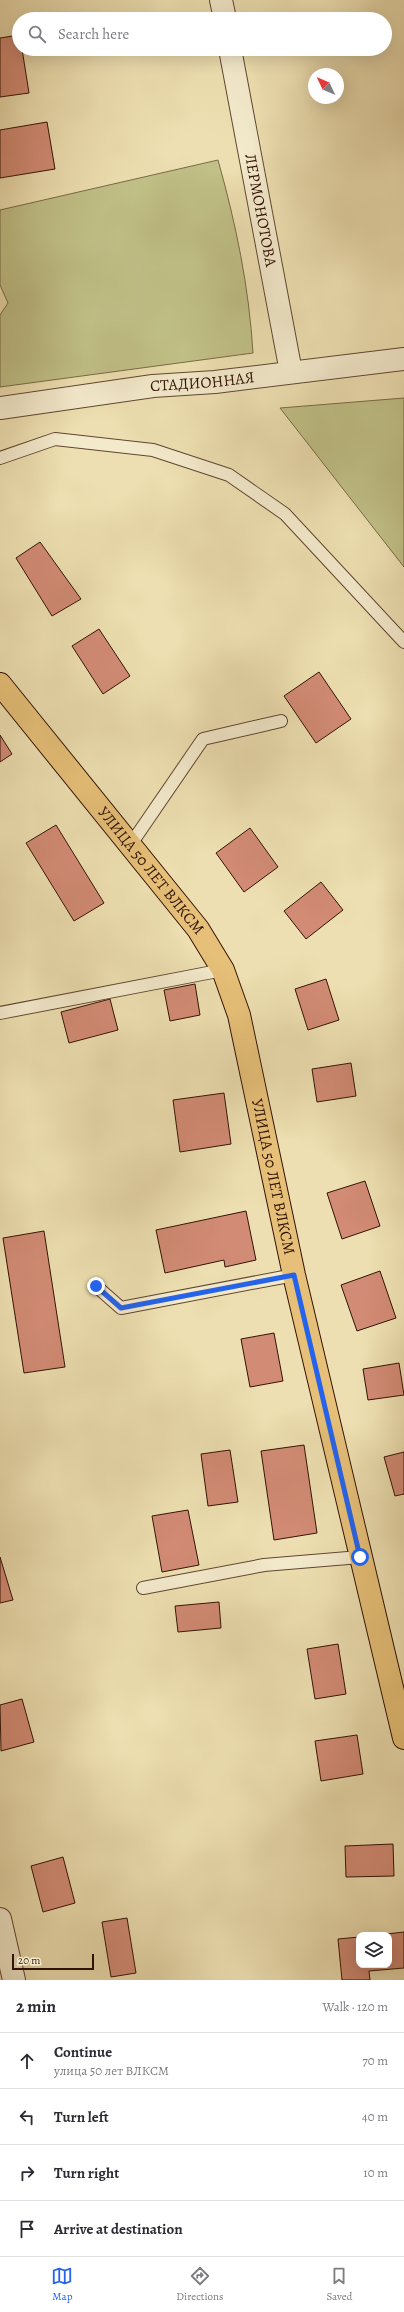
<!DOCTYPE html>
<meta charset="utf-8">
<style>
body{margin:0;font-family:Alegreya,serif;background:#f2f2f3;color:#2b2b33}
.controls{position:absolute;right:12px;bottom:12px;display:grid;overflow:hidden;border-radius:8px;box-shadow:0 4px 16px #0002}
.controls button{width:36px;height:36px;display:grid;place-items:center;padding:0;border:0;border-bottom:1px solid #e1e1e2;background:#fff;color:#2b2b33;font:20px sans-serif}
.compass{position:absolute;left:308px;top:68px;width:36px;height:36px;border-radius:50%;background:#fff;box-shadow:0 4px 16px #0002;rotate:314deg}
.scale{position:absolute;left:12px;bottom:10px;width:82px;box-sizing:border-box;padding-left:4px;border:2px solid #321305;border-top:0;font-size:11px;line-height:14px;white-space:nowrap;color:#321305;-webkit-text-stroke:3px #f3eacc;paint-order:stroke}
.stop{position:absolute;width:12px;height:12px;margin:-9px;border:3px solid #2563eb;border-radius:50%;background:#fff}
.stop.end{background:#2563eb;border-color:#fff;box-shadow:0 1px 4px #0008}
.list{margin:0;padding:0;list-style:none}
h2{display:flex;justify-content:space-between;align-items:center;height:52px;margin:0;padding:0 16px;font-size:17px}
h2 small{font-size:13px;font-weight:400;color:#7c7c81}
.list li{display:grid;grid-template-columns:26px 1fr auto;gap:12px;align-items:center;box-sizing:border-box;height:56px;padding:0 16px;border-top:1px solid #e1e1e2}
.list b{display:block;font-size:15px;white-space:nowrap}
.list p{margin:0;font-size:13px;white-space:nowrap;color:#7c7c81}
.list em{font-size:13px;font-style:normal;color:#7c7c81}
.icon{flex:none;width:22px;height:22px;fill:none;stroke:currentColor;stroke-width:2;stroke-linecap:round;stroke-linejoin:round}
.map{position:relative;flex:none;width:404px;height:1980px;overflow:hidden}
.search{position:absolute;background:#fff;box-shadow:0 4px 16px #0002;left:12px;right:12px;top:12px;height:44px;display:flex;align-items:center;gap:10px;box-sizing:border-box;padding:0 14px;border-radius:22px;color:#7c7c81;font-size:15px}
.sheet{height:276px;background:#fff}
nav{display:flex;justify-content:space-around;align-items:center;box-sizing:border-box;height:56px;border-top:1px solid #e1e1e2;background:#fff;font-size:11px;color:#7c7c81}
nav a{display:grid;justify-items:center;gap:2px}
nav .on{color:#2563eb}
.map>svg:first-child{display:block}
.green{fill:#c0c087;stroke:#796a46}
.building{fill:#d28b75;stroke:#321305}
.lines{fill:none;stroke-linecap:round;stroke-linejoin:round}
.service-casing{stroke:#614630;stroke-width:14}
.minor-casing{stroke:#614630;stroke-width:24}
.primary-casing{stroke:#321305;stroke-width:24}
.service{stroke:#f3eacc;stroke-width:12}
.minor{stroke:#f3eacc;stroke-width:22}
.primary{stroke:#e6c078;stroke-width:22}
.route{stroke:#2563eb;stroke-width:5}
.labels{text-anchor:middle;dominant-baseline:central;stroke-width:3.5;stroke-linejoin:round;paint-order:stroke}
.street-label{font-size:16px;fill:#321305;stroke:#f3eacc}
</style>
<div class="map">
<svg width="404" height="1980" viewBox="0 0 404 1980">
<rect width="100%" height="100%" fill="#eddfb1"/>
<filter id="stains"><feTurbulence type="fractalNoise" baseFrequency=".005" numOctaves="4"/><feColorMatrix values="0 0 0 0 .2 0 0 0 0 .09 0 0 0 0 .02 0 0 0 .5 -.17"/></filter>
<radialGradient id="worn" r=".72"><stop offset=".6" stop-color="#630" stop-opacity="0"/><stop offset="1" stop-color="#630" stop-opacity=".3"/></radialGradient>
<g class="green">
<path d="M218 160C236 224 249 287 253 353L0 387V315L8 303 0 285V210Z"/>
<path d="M404 398V567L280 408Z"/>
</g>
<g class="building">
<path d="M19 35V49H22L29 93 0 97V38Z"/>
<path d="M47 122 55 169 0 178V130Z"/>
<path d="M40 542 81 599 52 616 16 558Z"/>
<path d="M99 629 130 676 103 694 72 646Z"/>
<path d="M319 672 351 719 316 743 284 696Z"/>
<path d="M0 735 12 754 0 762Z"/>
<path d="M56 825 104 903 74 921 26 843Z"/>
<path d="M250 828 278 867 244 892 216 853Z"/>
<path d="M321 882 343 910 306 939 284 911Z"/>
<path d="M326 979 339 1020 308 1030 295 989Z"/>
<path d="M195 984 200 1015 170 1021 164 990Z"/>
<path d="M110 999 118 1030 69 1043 61 1012Z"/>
<path d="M351 1063 356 1096 317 1102 312 1069Z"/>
<path d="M224 1093 231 1144 180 1152 173 1100Z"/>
<path d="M365 1181 380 1226 342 1239 327 1193Z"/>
<path d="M246 1211 256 1260 225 1267 224 1260 165 1273 156 1230Z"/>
<path d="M44 1231 65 1367 24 1373 3 1238Z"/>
<path d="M380 1271 396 1318 357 1331 341 1285Z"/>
<path d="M274 1333 283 1381 250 1387 241 1339Z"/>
<path d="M399 1363 404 1395 368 1400 363 1369Z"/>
<path d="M304 1445 317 1533 274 1540 261 1451Z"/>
<path d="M230 1450 238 1502 208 1506 201 1454Z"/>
<path d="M404 1452V1494L395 1496 384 1457Z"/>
<path d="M188 1510 199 1565 162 1572 152 1516Z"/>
<path d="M0 1557 13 1600 0 1603Z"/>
<path d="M219 1602 221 1628 178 1632 175 1606Z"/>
<path d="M338 1644 346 1694 315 1699 307 1649Z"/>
<path d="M22 1699 34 1742 1 1751 0 1705Z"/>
<path d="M357 1735 363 1774 321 1781 315 1741Z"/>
<path d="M393 1844 394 1876 346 1877 345 1846Z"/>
<path d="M63 1857 75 1903 43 1912 31 1866Z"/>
<path d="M127 1918 136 1973 111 1977 102 1922Z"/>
<path d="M404 1932V1968L369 1971 370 1980H342L338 1939 359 1937V1965H389V1935H378Z"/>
</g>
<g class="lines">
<g class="service-casing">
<g id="service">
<path d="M0 458 55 439 153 450 229 475 285 514 404 642"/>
<path d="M131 844 203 739 281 721"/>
<path d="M0 1013 223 970"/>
<path d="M96 1286 121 1308 294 1275"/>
<path d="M143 1588 264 1565 360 1557"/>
</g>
</g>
<g class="minor-casing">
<g id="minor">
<path d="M221 0 225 19"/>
<path id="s1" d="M230 49 291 372"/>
<path id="s2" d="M0 408 153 386 215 382 404 359"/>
<path d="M0 1919 14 1980"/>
</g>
</g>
<g class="primary-casing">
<g id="primary">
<path id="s3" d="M0 684 198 929 223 970 239 1015 294 1275 404 1738"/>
</g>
</g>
<use href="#service" class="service"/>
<use href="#minor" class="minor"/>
<use href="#primary" class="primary"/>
</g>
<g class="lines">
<path class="route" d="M96 1286 121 1308 294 1275 360 1557"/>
</g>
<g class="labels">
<g class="street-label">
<text stroke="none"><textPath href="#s1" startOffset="164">ЛЕРМОНОТОВА</textPath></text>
<text stroke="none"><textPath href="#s2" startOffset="204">СТАДИОННАЯ</textPath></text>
<text stroke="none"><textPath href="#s3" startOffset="240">УЛИЦА 50 ЛЕТ ВЛКСМ</textPath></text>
<text stroke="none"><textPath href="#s3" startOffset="576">УЛИЦА 50 ЛЕТ ВЛКСМ</textPath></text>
</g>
</g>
<rect width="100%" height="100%" filter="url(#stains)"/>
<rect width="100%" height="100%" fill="url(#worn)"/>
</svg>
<div class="controls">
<button><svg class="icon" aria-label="layers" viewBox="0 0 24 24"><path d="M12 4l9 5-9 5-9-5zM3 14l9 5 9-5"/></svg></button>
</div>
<svg class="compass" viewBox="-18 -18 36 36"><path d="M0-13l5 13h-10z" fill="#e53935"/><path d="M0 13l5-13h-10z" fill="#7c7c81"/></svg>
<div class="scale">20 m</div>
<div class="stop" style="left:360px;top:1557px"></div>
<div class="stop end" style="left:96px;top:1286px"></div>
<div class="search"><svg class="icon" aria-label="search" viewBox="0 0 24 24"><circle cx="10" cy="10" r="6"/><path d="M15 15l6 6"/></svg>Search here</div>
</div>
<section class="sheet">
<h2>2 min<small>Walk · 120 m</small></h2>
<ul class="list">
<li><svg class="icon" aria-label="ahead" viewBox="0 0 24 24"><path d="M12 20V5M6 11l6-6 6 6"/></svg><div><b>Continue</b><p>улица 50 лет ВЛКСМ</p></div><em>70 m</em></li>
<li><svg class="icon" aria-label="left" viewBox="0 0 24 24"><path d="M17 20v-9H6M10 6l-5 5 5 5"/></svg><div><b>Turn left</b></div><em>40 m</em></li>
<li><svg class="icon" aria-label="right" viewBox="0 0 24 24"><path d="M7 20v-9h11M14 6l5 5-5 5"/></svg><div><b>Turn right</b></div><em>10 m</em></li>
<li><svg class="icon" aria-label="arrive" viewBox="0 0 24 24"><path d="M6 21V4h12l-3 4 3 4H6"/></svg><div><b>Arrive at destination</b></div></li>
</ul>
</section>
<nav>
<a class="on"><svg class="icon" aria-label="map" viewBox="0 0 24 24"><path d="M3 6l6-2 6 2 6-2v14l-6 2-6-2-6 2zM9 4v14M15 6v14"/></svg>Map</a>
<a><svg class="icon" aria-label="directions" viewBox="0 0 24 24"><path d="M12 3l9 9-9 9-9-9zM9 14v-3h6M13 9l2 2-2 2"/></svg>Directions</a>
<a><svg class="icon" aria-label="saved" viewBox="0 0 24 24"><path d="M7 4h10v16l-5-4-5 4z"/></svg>Saved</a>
</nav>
